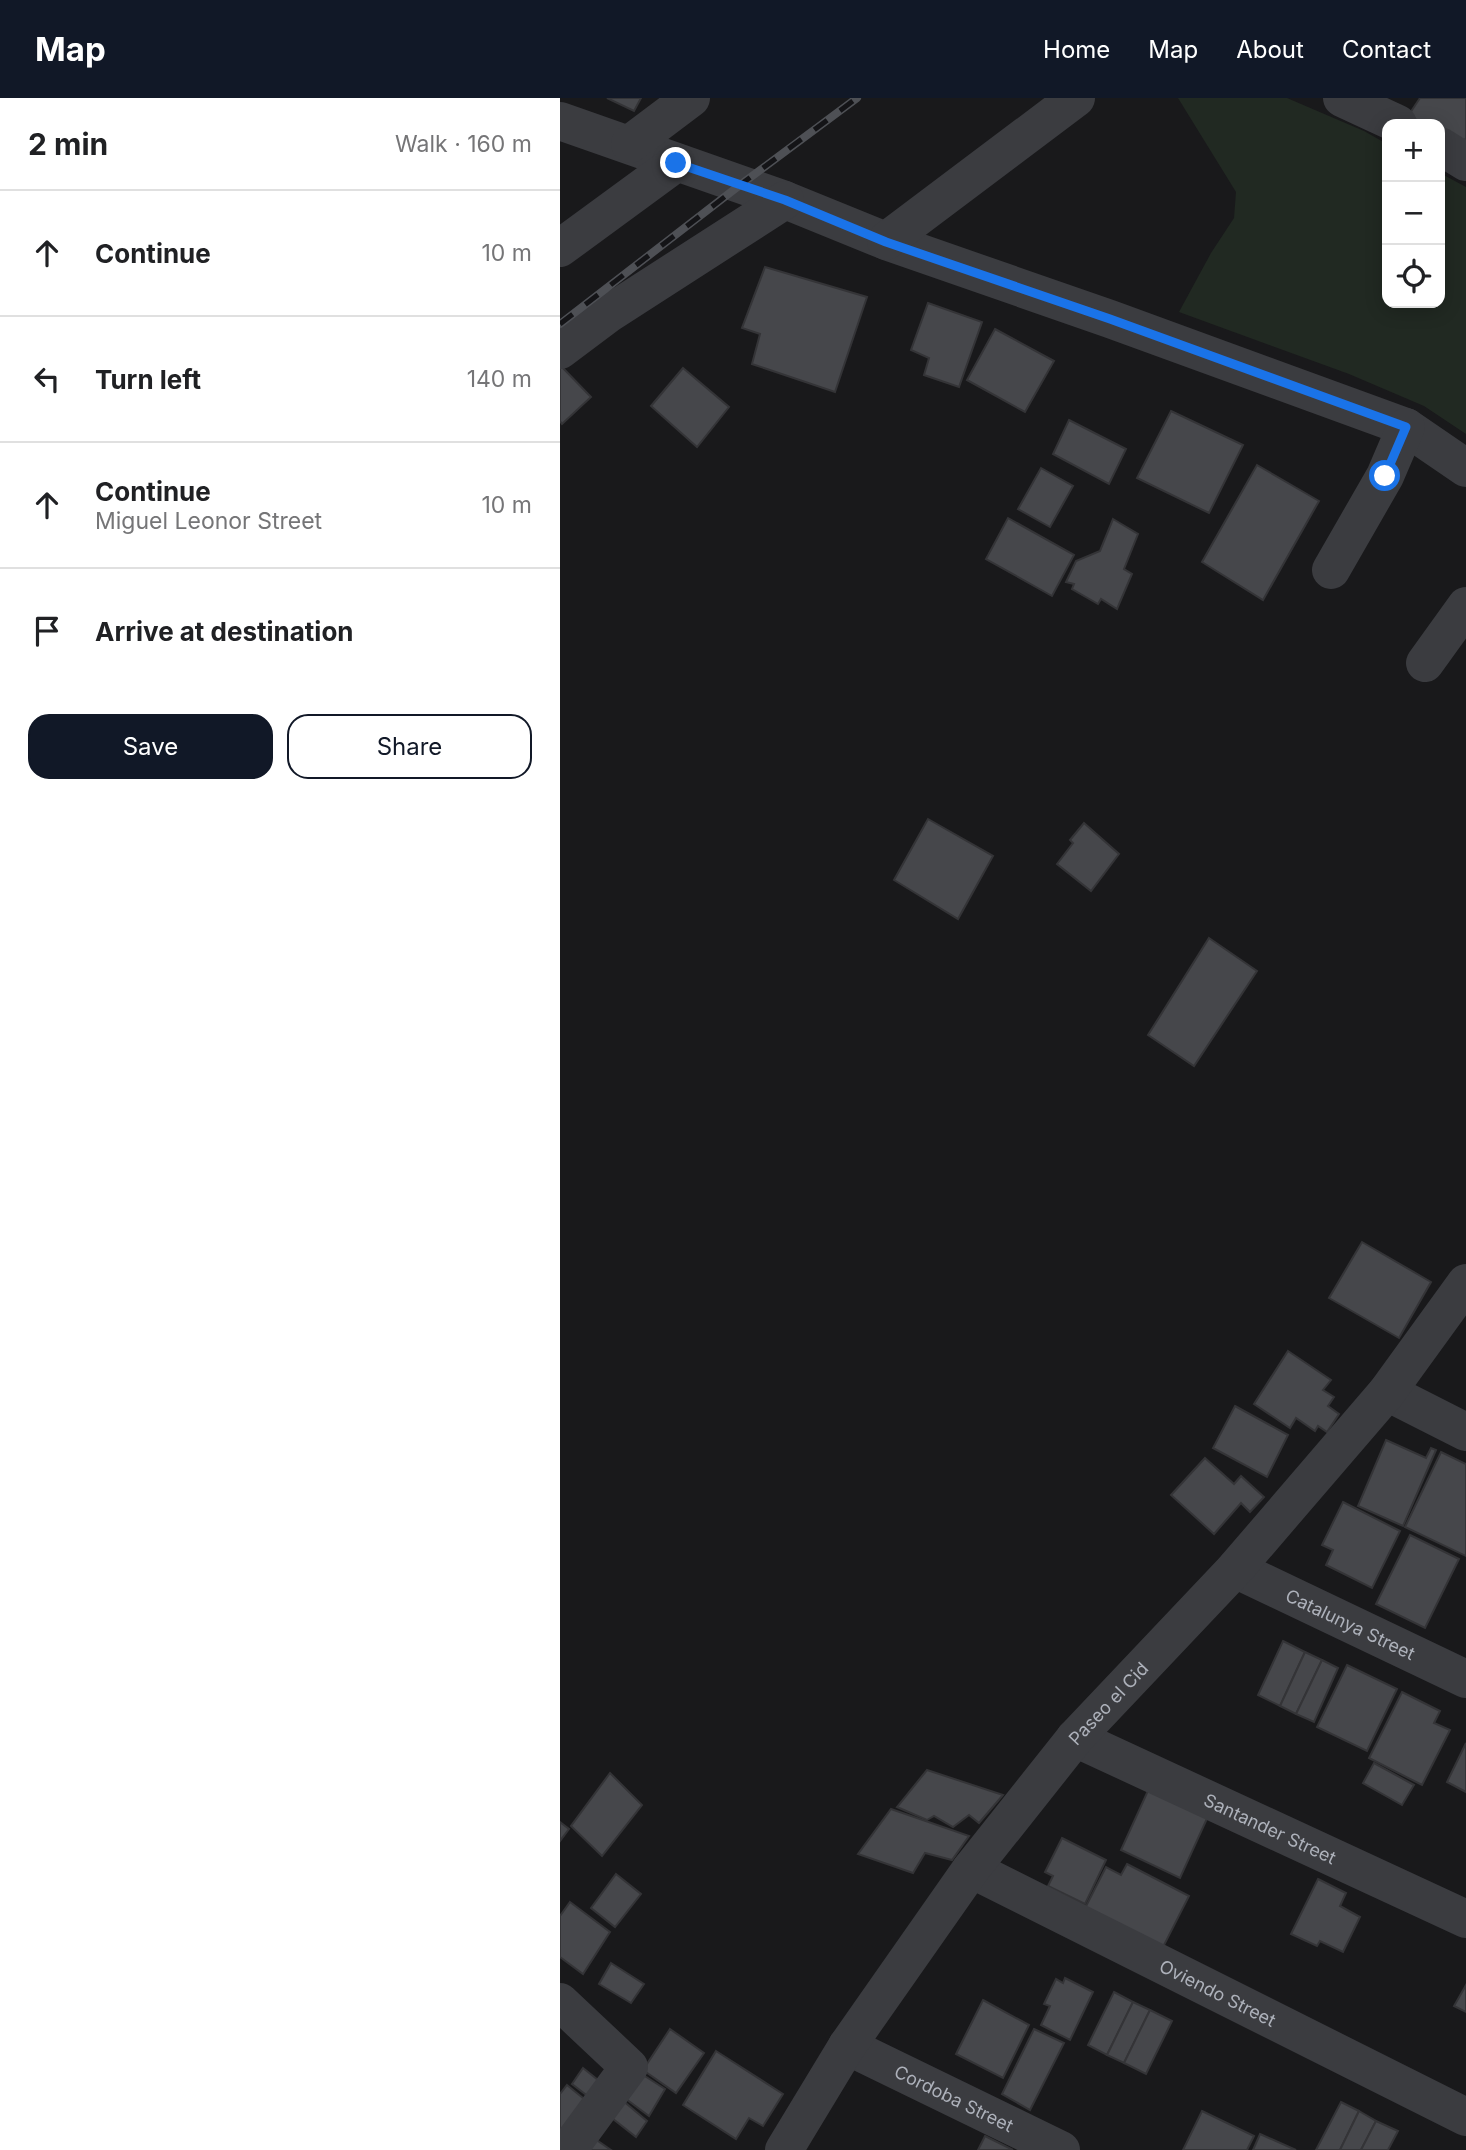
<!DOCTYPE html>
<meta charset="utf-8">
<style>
body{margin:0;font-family:Inter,sans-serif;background:#f6f6f6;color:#202124}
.controls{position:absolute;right:21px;top:21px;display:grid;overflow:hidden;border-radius:14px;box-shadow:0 4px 18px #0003}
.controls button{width:63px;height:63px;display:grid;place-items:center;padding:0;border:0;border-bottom:2px solid #e0e0e0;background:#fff;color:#202124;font:35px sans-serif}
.stop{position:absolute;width:21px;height:21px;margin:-16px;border:5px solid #1a73e8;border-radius:50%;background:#fff}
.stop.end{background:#1a73e8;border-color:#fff;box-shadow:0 2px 7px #0008}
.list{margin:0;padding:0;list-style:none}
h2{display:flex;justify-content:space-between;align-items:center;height:91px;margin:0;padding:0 28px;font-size:30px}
h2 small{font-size:23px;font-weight:400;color:#757577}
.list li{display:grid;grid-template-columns:46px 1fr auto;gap:21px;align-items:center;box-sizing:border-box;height:126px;padding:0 28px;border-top:2px solid #e0e0e0}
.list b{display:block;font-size:26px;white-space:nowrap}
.list p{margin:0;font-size:23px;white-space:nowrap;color:#757577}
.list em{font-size:23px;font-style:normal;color:#757577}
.actions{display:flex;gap:14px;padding:21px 28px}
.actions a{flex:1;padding:16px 0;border:2px solid #111827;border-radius:21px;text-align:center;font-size:24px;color:#111827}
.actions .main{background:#111827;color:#fff}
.icon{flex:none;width:38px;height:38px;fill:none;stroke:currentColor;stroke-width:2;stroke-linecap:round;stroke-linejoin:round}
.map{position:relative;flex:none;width:906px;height:2052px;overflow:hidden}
header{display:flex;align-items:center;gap:42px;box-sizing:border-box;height:98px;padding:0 35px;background:#111827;color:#fff}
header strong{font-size:33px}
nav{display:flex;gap:38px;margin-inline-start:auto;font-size:24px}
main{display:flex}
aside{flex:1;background:#fff}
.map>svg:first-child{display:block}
.grass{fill:#212922}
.building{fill:#46474b;stroke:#343437;stroke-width:2}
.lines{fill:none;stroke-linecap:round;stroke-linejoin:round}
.minor{stroke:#3b3c40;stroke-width:38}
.rail-casing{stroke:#4e5055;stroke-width:8}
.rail{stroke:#141417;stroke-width:5;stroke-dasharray:16;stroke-linecap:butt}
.route{stroke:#1a73e8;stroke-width:9}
.labels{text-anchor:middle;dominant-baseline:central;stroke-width:5;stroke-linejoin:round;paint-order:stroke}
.street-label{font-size:18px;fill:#adb1ba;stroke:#141417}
</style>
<header>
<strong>Map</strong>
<nav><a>Home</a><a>Map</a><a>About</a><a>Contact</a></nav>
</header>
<main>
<aside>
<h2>2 min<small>Walk · 160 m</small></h2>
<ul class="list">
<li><svg class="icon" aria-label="ahead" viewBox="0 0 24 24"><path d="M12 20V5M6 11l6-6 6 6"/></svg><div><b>Continue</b></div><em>10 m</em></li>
<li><svg class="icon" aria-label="left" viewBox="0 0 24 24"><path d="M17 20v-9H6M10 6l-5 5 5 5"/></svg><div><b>Turn left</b></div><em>140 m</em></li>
<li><svg class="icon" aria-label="ahead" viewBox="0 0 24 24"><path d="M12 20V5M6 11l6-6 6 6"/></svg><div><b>Continue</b><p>Miguel Leonor Street</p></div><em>10 m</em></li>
<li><svg class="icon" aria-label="arrive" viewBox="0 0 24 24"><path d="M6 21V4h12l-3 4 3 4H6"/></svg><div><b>Arrive at destination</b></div></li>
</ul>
<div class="actions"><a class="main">Save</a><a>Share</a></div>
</aside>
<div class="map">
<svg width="906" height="2052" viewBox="0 0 906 2052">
<rect width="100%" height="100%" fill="#19191b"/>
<path class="grass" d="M618 0H727L804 33 827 46V205H880V75L906 89V336L864 308 789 276 619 214 651 155 674 120 676 94Z"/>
<g class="building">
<path d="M47 0H81L74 13Z"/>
<path d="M860 0H906V40L903 45 880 33V26H865L848 18Z"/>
<path d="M205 169 307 199 275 294 192 266 200 236 182 230Z"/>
<path d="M368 205 422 224 399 289 364 277 369 260 351 252Z"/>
<path d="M435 231 494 263 465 314 407 282Z"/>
<path d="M0 267 31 299 2 326 0 323Z"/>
<path d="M123 270 169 309 137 349 91 308Z"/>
<path d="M611 313 683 347 649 415 577 380Z"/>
<path d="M509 322 566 351 549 386 493 356Z"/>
<path d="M697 367 759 403 703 502 642 464Z"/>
<path d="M481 370 513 388 490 429 458 411Z"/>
<path d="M448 420 514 457 492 498 426 461Z"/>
<path d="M553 421 578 436 564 471 572 476 557 511 541 501 538 506 512 491 514 486 506 484 516 463 540 453Z"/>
<path d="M368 721 433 758 398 821 334 782Z"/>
<path d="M524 725 559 756 531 793 497 766 513 745 510 742Z"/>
<path d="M649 840 697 873 634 968 588 937Z"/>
<path d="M802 1144 871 1184 839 1240 769 1200Z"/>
<path d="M728 1253 771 1282 763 1292 774 1299 768 1308 779 1316 767 1334 758 1328 755 1333 736 1320 730 1330 694 1306Z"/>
<path d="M675 1308 728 1337 707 1379 653 1350Z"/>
<path d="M826 1342 866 1360 871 1350 876 1352 843 1428 798 1408Z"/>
<path d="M881 1354 906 1366V1458L845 1429Z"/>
<path d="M645 1360 674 1386 681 1378 704 1399 690 1414 681 1405 654 1436 611 1397Z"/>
<path d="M783 1404 840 1433 812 1490 766 1467 773 1452 762 1447Z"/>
<path d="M850 1437 899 1461 865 1530 816 1506Z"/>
<path d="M723 1543 745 1554 720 1608 698 1597Z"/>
<path d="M745 1554 762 1562 736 1616 720 1608Z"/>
<path d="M762 1562 778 1570 754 1624 736 1616Z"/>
<path d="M787 1567 837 1591 807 1653 757 1629Z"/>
<path d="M842 1594 880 1613 874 1625 890 1632 862 1687 809 1660Z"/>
<path d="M906 1645V1694L887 1684Z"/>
<path d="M814 1665 854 1687 842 1707 803 1685Z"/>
<path d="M367 1672 443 1697 419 1725 409 1717 393 1729 374 1718 367 1722 337 1709Z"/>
<path d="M50 1675 82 1707 42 1758 11 1728Z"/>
<path d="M591 1686 650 1714 620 1780 561 1752Z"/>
<path d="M331 1711 409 1738 392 1762 365 1755 353 1775 298 1756Z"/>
<path d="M0 1724 9 1731 0 1743Z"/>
<path d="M502 1740 546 1762 525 1806 488 1788 493 1778 485 1774Z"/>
<path d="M567 1766 629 1798 599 1857 522 1816 546 1769 561 1777Z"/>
<path d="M56 1776 81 1796 55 1829 31 1810Z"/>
<path d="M758 1781 786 1795 780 1808 800 1819 783 1854 760 1843 757 1848 731 1836Z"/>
<path d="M10 1804 50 1834 23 1876 0 1859V1818Z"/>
<path d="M51 1865 84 1886 71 1905 39 1886Z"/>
<path d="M505 1880 533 1894 510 1942 481 1927 490 1908 484 1906 496 1881 503 1885Z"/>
<path d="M906 1887V1914L894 1908Z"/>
<path d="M554 1894 573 1904 547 1957 528 1947Z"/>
<path d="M423 1902 469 1927 443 1980 396 1956Z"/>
<path d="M573 1904 590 1912 564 1965 547 1957Z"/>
<path d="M590 1912 612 1923 586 1976 564 1965Z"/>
<path d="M110 1931 144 1955 116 1995 83 1972Z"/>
<path d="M474 1931 504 1945 470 2012 442 1996Z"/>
<path d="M156 1953 223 1996 203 2028 189 2020 176 2041 123 2007Z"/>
<path d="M23 1970 48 1990 38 2006 12 1986Z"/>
<path d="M77 1973 105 1991 89 2018 62 1998Z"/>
<path d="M7 1987 34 2009 0 2042V1996Z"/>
<path d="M55 1996 87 2023 76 2039 43 2013Z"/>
<path d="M781 2004 799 2013 780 2052H756Z"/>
<path d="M642 2013 694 2038 687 2052H623Z"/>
<path d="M799 2013 816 2023 801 2052H780Z"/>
<path d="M816 2023 838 2033 828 2052H801Z"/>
<path d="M25 2034 51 2052H13Z"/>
<path d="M700 2036 736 2052H693Z"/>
<path d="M425 2038 453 2052H418Z"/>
</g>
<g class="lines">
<g class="minor">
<path d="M782 0 838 26"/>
<path d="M0 23 225 102 326 143 550 221 846 329 906 370"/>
<path d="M70 46 131 0"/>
<path d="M880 48 906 64"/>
<path d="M326 143 516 0"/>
<path d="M0 150 116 65"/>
<path d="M0 252 48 216 225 102"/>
<path d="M771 472 825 378 846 329"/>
<path d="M865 565 906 508"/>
<path d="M827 1294 906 1334"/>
<path id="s1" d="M675 1471 906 1581"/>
<path id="s2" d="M515 1640 906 1821"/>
<path id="s3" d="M411 1771 906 2019"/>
<path d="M0 1904 69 1969 8 2052"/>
<path id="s4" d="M287 1948 501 2052"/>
<path id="s5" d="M224 2052 287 1948 411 1771 515 1640 675 1471 827 1294 906 1185"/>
</g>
<g class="rail-casing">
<path id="rail" d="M0 226 180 87 297 0"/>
</g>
<use href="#rail" class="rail"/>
</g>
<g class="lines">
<path class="route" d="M116 65 225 102 326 144 550 221 846 329 825 378"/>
</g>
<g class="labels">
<g class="street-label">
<text stroke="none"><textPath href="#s1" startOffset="128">Catalunya Street</textPath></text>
<text stroke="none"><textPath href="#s5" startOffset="553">Paseo el Cid</textPath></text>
<text stroke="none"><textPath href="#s2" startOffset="215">Santander Street</textPath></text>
<text stroke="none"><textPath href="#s3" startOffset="276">Oviendo Street</textPath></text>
<text stroke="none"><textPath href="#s4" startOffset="119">Cordoba Street</textPath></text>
</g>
</g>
</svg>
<div class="controls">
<button>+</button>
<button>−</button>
<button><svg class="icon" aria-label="locate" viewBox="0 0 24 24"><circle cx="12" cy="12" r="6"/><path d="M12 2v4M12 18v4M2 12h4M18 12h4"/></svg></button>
</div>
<div class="stop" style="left:825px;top:378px"></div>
<div class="stop end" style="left:116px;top:65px"></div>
</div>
</main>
